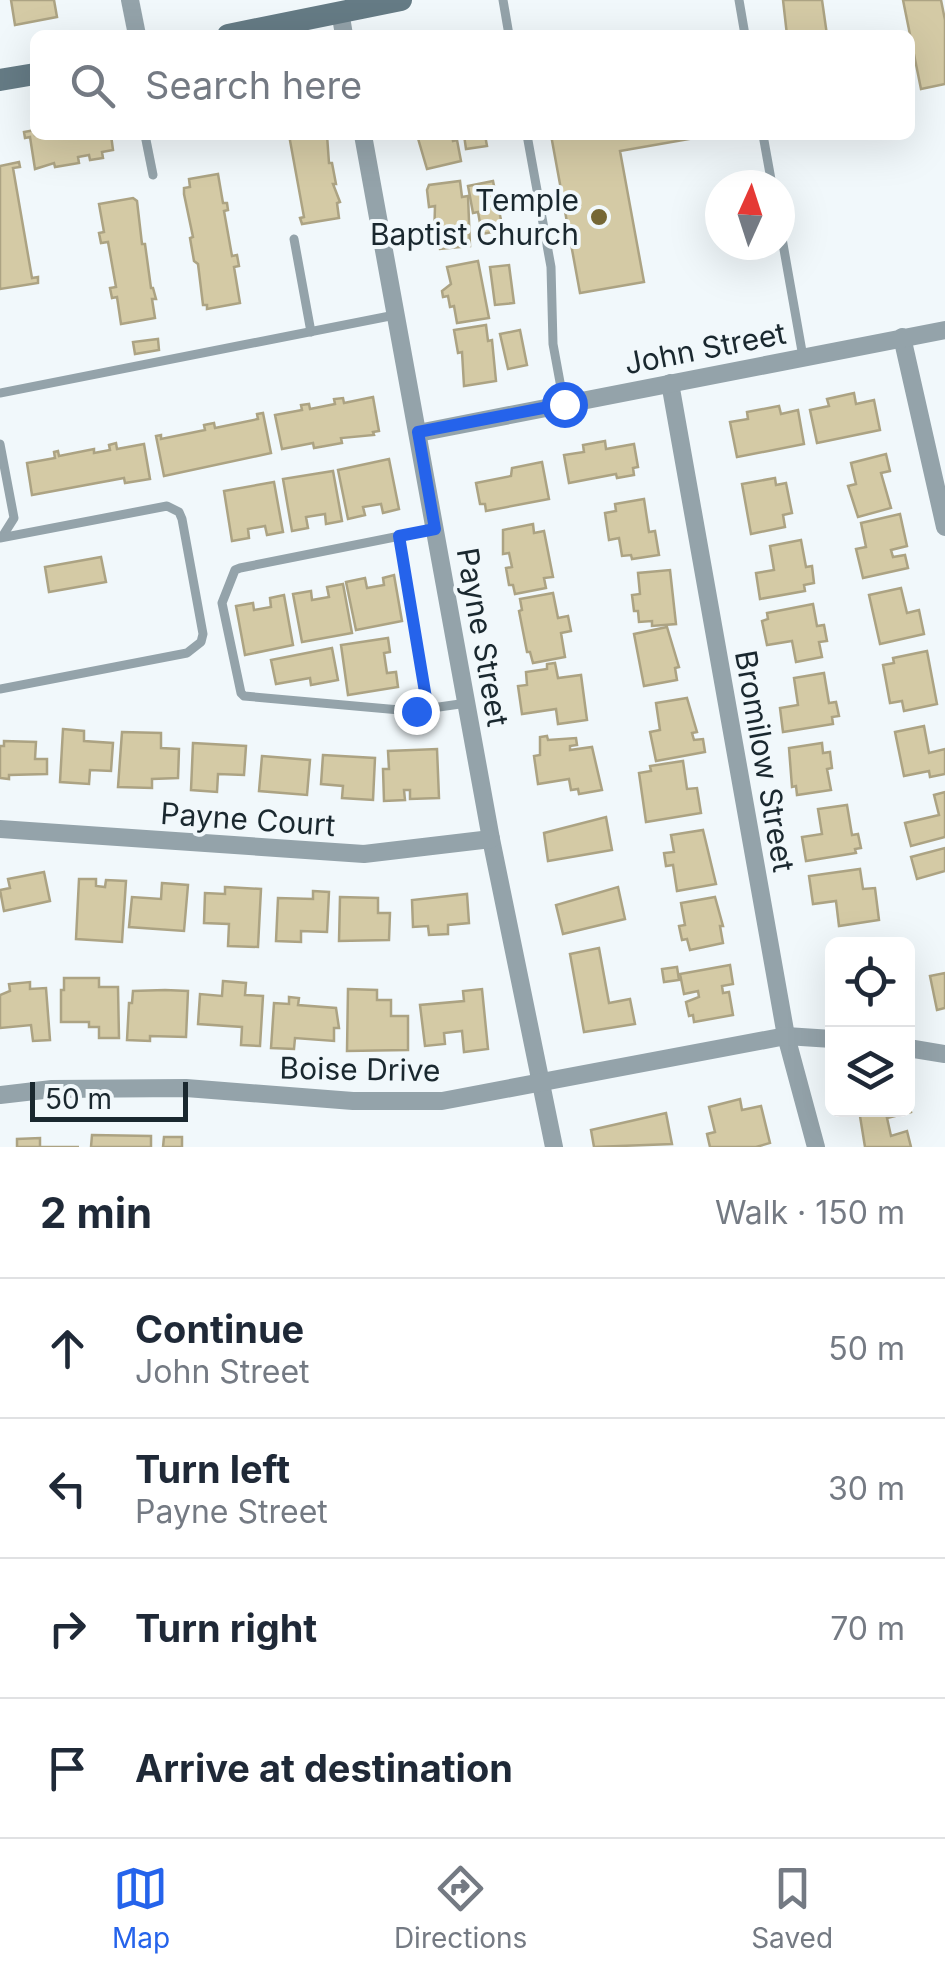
<!DOCTYPE html>
<meta charset="utf-8">
<style>
body{margin:0;font-family:Inter,sans-serif;background:#f6f6f7;color:#1f2937}
.controls{position:absolute;right:30px;bottom:30px;display:grid;overflow:hidden;border-radius:15px;box-shadow:0 10px 40px #0002}
.controls button{width:90px;height:90px;display:grid;place-items:center;padding:0;border:0;border-bottom:2px solid #e0e1e3;background:#fff;color:#1f2937;font:50px sans-serif}
.compass{position:absolute;left:705px;top:170px;width:90px;height:90px;border-radius:50%;background:#fff;box-shadow:0 10px 40px #0002;rotate:3deg}
.scale{position:absolute;left:30px;bottom:25px;width:158px;box-sizing:border-box;padding-left:10px;border:5px solid #1a282f;border-top:0;font-size:28px;line-height:35px;white-space:nowrap;color:#1a282f;-webkit-text-stroke:8px #f1f8fb;paint-order:stroke}
.stop{position:absolute;width:30px;height:30px;margin:-22px;border:8px solid #2563eb;border-radius:50%;background:#fff}
.stop.end{background:#2563eb;border-color:#fff;box-shadow:0 2px 10px #0008}
.list{margin:0;padding:0;list-style:none}
h2{display:flex;justify-content:space-between;align-items:center;height:130px;margin:0;padding:0 40px;font-size:42px}
h2 small{font-size:32px;font-weight:400;color:#747a83}
.list li{display:grid;grid-template-columns:65px 1fr auto;gap:30px;align-items:center;box-sizing:border-box;height:140px;padding:0 40px;border-top:2px solid #e0e1e3}
.list b{display:block;font-size:38px;white-space:nowrap}
.list p{margin:0;font-size:32px;white-space:nowrap;color:#747a83}
.list em{font-size:32px;font-style:normal;color:#747a83}
.icon{flex:none;width:55px;height:55px;fill:none;stroke:currentColor;stroke-width:2;stroke-linecap:round;stroke-linejoin:round}
.map{position:relative;flex:none;width:945px;height:1147px;overflow:hidden}
.search{position:absolute;background:#fff;box-shadow:0 10px 40px #0002;left:30px;right:30px;top:30px;height:110px;display:flex;align-items:center;gap:25px;box-sizing:border-box;padding:0 35px;border-radius:15px;color:#747a83;font-size:38px}
.sheet{height:690px;background:#fff}
nav{display:flex;justify-content:space-around;align-items:center;box-sizing:border-box;height:140px;border-top:2px solid #e0e1e3;background:#fff;font-size:28px;color:#747a83}
nav a{display:grid;justify-items:center;gap:5px}
nav .on{color:#2563eb}
.map>svg:first-child{display:block}
.building{fill:#d4caa5;stroke:#aca383;stroke-width:2.5}
.lines{fill:none;stroke-linecap:round;stroke-linejoin:round}
.lane{stroke:#94a3aa;stroke-width:9}
.street{stroke:#94a3aa;stroke-width:18}
.secondary{stroke:#657b85;stroke-width:22}
.route{stroke:#2563eb;stroke-width:12}
.poi-dot{fill:#756735;stroke:#f1f8fb;stroke-width:4}
.labels{text-anchor:middle;dominant-baseline:central;stroke-width:8;stroke-linejoin:round;paint-order:stroke}
.poi-label{font-size:30px;fill:#1a282f;stroke:#f1f8fb;text-anchor:end}
.street-label{font-size:30px;fill:#1a282f;stroke:#f1f8fb}
</style>
<div class="map">
<svg width="945" height="1147" viewBox="0 0 945 1147">
<rect width="100%" height="100%" fill="#f1f8fb"/>
<g class="building">
<path d="M11 0H54L57 17 15 25Z"/>
<path d="M783 0H822L827 35H787Z"/>
<path d="M903 0H941L945 20V84L921 89Z"/>
<path d="M35 130V135H111L113 150 102 152 103 158 90 160 89 155 78 157 79 163 55 167 54 163 35 169 30 137 25 138 24 132Z"/>
<path d="M289 135H327L329 163H332L336 184H333L340 202 337 203 339 218 302 224 300 218 304 217Z"/>
<path d="M417 135H452L453 141 457 140 461 161 427 169Z"/>
<path d="M464 135H485L487 146 466 149Z"/>
<path d="M551 135H688L689 139 620 151 644 282 580 293Z"/>
<path d="M19 162 20 167 13 168 32 278 38 277V283L0 289V166Z"/>
<path d="M218 174 223 203H227L228 210 224 211 232 256 237 255 239 266 234 267 240 303 207 309V305H203L198 264 194 261 190 238 193 237 184 194V188L190 187 189 179Z"/>
<path d="M460 181 462 197 468 196 470 246 440 249 439 241H434L435 206 429 207 427 190 429 185Z"/>
<path d="M493 181 503 230 482 234 478 212 473 213 468 186Z"/>
<path d="M133 198 137 201 142 244H145L151 288H153L156 299H152L155 318 121 324 117 297 112 298 110 288 116 287 108 242 101 243 99 233 104 232 99 204Z"/>
<path d="M478 261 489 318 457 323 454 306 450 307 448 296 443 297 442 291 451 284 447 267Z"/>
<path d="M509 265 514 303 495 305 490 267Z"/>
<path d="M486 325 488 341 492 340 496 381 464 386 462 352 458 353 454 330Z"/>
<path d="M520 330 527 365 508 369 500 334Z"/>
<path d="M158 339 159 350 135 354 133 342Z"/>
<path d="M854 393 856 404 874 400 880 430 817 443 810 410 829 406 827 399Z"/>
<path d="M373 397 379 431 373 432 374 435 341 438 342 443 314 448 313 443 282 449 275 415 302 410 301 405 309 404 310 409 335 404 334 399 343 398 344 403Z"/>
<path d="M779 406 781 414 798 410 804 444 737 457 730 422 748 419 747 412Z"/>
<path d="M263 413 271 453 164 476 156 436 161 435V439L205 430 204 425 214 423 215 428 258 419 257 414Z"/>
<path d="M605 441 606 449 634 444 638 467 633 468 634 475 617 478 616 474 569 483 564 455 584 452 583 445Z"/>
<path d="M116 443 117 449 144 444 150 479 125 483 124 478 32 495 27 463 55 458 54 452 58 451 59 456 94 449V453L110 450 109 445Z"/>
<path d="M886 454 890 471 881 473 891 508 858 517 848 486 856 484 851 463Z"/>
<path d="M389 459 399 509 383 513 381 504 363 507 365 515 348 519 338 470Z"/>
<path d="M542 462 549 499 486 511 485 504H480L476 483 511 476 512 468Z"/>
<path d="M333 471 342 521 326 524 325 514 306 517 308 528 292 531 283 479Z"/>
<path d="M775 478 776 485 786 483 792 513 783 515 785 527 751 534 742 484Z"/>
<path d="M274 482 283 532 267 535 265 526 248 529 249 538 232 541 224 491Z"/>
<path d="M644 499 649 532 655 531 659 555 632 559 631 555 622 556 619 538 609 540 605 513 616 511 615 504Z"/>
<path d="M900 514 907 546 891 550 893 557 905 555 908 568 863 578 856 549 866 547 861 523Z"/>
<path d="M533 524 534 533 544 531 553 577 544 578 546 588 515 594 513 585H509L506 568 512 567 509 553 503 554V530Z"/>
<path d="M801 540 806 567 812 566 814 583 804 585 805 591 760 599 756 573 774 570 770 546Z"/>
<path d="M101 557 106 582 49 592 45 567Z"/>
<path d="M670 570 676 624 652 626V621L639 622 638 611H634L632 595 640 594 638 573Z"/>
<path d="M394 575 402 621 356 630 346 582 365 578 367 588 384 585 383 578Z"/>
<path d="M343 584 352 633 302 642 293 594 311 591 312 600 329 597 327 587Z"/>
<path d="M901 588 907 613 919 610 924 634 880 644 869 595Z"/>
<path d="M553 593 558 618 568 616 571 631 561 633 565 657 533 663 530 652H527L519 611 522 610 520 599Z"/>
<path d="M284 595 293 645 245 655 236 606 253 603 254 610 271 607 270 598Z"/>
<path d="M813 604 817 626 824 625 827 641 819 642 822 657 796 662 792 641 767 645 762 621 768 619 767 613Z"/>
<path d="M667 627 679 667 675 668 677 680 644 686 634 634Z"/>
<path d="M388 638 390 652 384 653 387 673 396 672 398 687 348 695 341 645Z"/>
<path d="M332 648 338 680 311 685 310 678 276 684 271 660Z"/>
<path d="M927 651 937 704 904 711 902 701 890 703 883 665 894 663 893 658Z"/>
<path d="M555 663 558 678 581 675 587 720 558 724 556 709 522 714 518 686 527 685 526 672 547 669V664Z"/>
<path d="M824 673 829 703 836 702 839 716 832 717 833 724 783 732 780 708 798 705 794 678Z"/>
<path d="M687 698 697 732 692 733 694 740 703 739 705 752 656 761 650 732 660 730 656 703Z"/>
<path d="M924 726 929 753 945 749V774L930 777 929 771 904 776 895 732Z"/>
<path d="M63 729 84 731V741L113 743 111 771 90 770 89 784 60 782Z"/>
<path d="M122 732 161 733V748L179 749 178 778 152 779V788L118 787Z"/>
<path d="M547 736 548 740 576 738 577 745 570 746V750L592 747 602 790 579 794 578 789 571 790 569 779 538 784 534 756 540 755V737Z"/>
<path d="M4 741 36 742 35 759H47V774L9 775V779L0 778V746H4Z"/>
<path d="M193 743 246 746 244 775 218 774 217 792 191 790Z"/>
<path d="M822 743 823 753 830 752 832 768 827 769 831 790 797 795 796 786 792 787 789 748Z"/>
<path d="M437 749 439 798 410 799V790H404L405 800 384 801 383 769H389L388 751Z"/>
<path d="M323 755 375 758 373 800 342 798 343 786 321 784Z"/>
<path d="M262 756 310 760 307 795 259 791Z"/>
<path d="M683 761 687 789 697 788 701 813 646 822 639 773 651 771 650 766Z"/>
<path d="M945 792V837L911 846 905 823 939 815 934 795Z"/>
<path d="M847 805 852 835 858 834 861 848 855 849 856 853 806 861 802 837 822 834 818 809Z"/>
<path d="M606 817 612 850 548 861 544 833Z"/>
<path d="M703 830 716 884 677 891 673 865 666 866 664 853 674 852 671 835Z"/>
<path d="M945 848V871L917 879 911 857Z"/>
<path d="M860 869 863 889 875 888 879 920 839 926 836 901 813 904 809 876Z"/>
<path d="M44 872 50 901 4 911 0 890 10 888 8 879Z"/>
<path d="M79 879H96V886L105 887 106 880 126 881 122 942 76 939Z"/>
<path d="M162 883 188 885 184 931 129 927 132 897 161 899Z"/>
<path d="M225 887 261 889 258 947 228 946 229 924 204 923 205 893 225 894Z"/>
<path d="M618 887 625 919 563 934 556 905Z"/>
<path d="M313 891 329 892 327 932 301 931V942L276 941 278 898 313 899Z"/>
<path d="M467 894 469 923 448 925V934L429 935 428 926 413 927 412 900Z"/>
<path d="M340 897 378 898V913H390L389 940 339 941Z"/>
<path d="M715 897 723 926H720L723 943 690 950 687 939 682 940 679 926 685 925 681 903Z"/>
<path d="M599 948 609 1003 630 999 635 1024 584 1032 570 954Z"/>
<path d="M730 965 733 984 722 986 723 993 729 992 733 1015 694 1022 693 1015 689 1016 686 1002 699 997 698 991 684 994 680 974Z"/>
<path d="M677 967 679 980 664 982 662 969Z"/>
<path d="M945 973V1008L937 1010 930 976Z"/>
<path d="M64 978H99V987H118L119 1038H99V1027H89V1022H61V990H64Z"/>
<path d="M223 981 246 983 245 995 263 996 260 1046 241 1045 242 1027 198 1024 200 994 222 996Z"/>
<path d="M30 982V989L46 988 50 1040 33 1041 31 1025 0 1028V995L10 991 9 984Z"/>
<path d="M348 989 377 990V1000H391V1016H408V1050L347 1051Z"/>
<path d="M482 989 488 1049 464 1052 462 1031 444 1033 445 1044 425 1046 420 1005 464 1001 463 991Z"/>
<path d="M165 990 188 991 186 1037 150 1036V1041L127 1040 129 1003H132L133 991Z"/>
<path d="M289 997 299 998 298 1005 336 1008 339 1028H334V1041L295 1038 294 1049 271 1048 274 1003 289 1004Z"/>
<path d="M908 1098 911 1112 887 1118 891 1136 907 1131 911 1147H865L859 1110H908Z"/>
<path d="M740 1099 742 1110 761 1106 770 1143 756 1147H710L707 1134 715 1132 709 1107Z"/>
<path d="M666 1113 672 1144 594 1147 591 1130Z"/>
<path d="M92 1135 151 1136V1147H91Z"/>
<path d="M164 1137H182V1147H163Z"/>
<path d="M40 1138V1147H79H17V1139Z"/>
</g>
<g class="lines">
<g class="lane">
<path d="M503 0 509 35"/>
<path d="M739 0 745 35"/>
<path d="M145 135 153 175"/>
<path d="M527 135 551 267 553 344 564 404"/>
<path d="M763 135 772 185"/>
<path d="M780 227 803 357"/>
<path d="M294 239 311 332"/>
<path d="M0 393 395 315"/>
<path d="M0 444 14 518 2 537"/>
<path d="M435 529 240 568 235 570 222 603 241 693 244 696 411 711 467 703"/>
<path d="M399 536 428 710"/>
<path d="M0 538 167 506 179 512 182 519 203 634 201 642 187 653 0 689"/>
</g>
<g class="street">
<path d="M130 0 137 35"/>
<path d="M340 11 344 35"/>
<path d="M363 135 491 839 554 1147"/>
<path d="M902 337 945 527"/>
<path d="M670 383 786 1036 816 1147"/>
<path d="M418 433 945 330"/>
<path d="M0 829 364 854 491 839"/>
<path d="M908 1048 945 1054"/>
<path d="M0 1095 52 1089 186 1088 353 1101H442L786 1036 832 1039"/>
</g>
<g class="secondary">
<path d="M228 35 401 0"/>
<path d="M0 80 35 74"/>
</g>
</g>
<g class="lines">
<path class="route" d="M416 711 428 710 399 536 435 529 418 432 564 404"/>
</g>
<circle class="poi-dot" cx="599" cy="217" r="10"/>
<g class="labels">
<g class="poi-label">
<text x="579" y="200">Temple<tspan x="579" dy="34">Baptist Church</tspan></text>
</g>
<g class="street-label">
<text transform="translate(705 348) rotate(-11)">John Street</text>
<text transform="translate(483 637) rotate(80)">Payne Street</text>
<text transform="translate(765 761) rotate(80)">Bromilow Street</text>
<text transform="translate(248 819) rotate(4)">Payne Court</text>
<text transform="translate(360 1069) rotate(1)">Boise Drive</text>
</g>
</g>
</svg>
<div class="controls">
<button><svg class="icon" aria-label="locate" viewBox="0 0 24 24"><circle cx="12" cy="12" r="6"/><path d="M12 2v4M12 18v4M2 12h4M18 12h4"/></svg></button>
<button><svg class="icon" aria-label="layers" viewBox="0 0 24 24"><path d="M12 4l9 5-9 5-9-5zM3 14l9 5 9-5"/></svg></button>
</div>
<svg class="compass" viewBox="-18 -18 36 36"><path d="M0-13l5 13h-10z" fill="#e53935"/><path d="M0 13l5-13h-10z" fill="#747a83"/></svg>
<div class="scale">50 m</div>
<div class="stop" style="left:564px;top:404px"></div>
<div class="stop end" style="left:416px;top:711px"></div>
<div class="search"><svg class="icon" aria-label="search" viewBox="0 0 24 24"><circle cx="10" cy="10" r="6"/><path d="M15 15l6 6"/></svg>Search here</div>
</div>
<section class="sheet">
<h2>2 min<small>Walk · 150 m</small></h2>
<ul class="list">
<li><svg class="icon" aria-label="ahead" viewBox="0 0 24 24"><path d="M12 20V5M6 11l6-6 6 6"/></svg><div><b>Continue</b><p>John Street</p></div><em>50 m</em></li>
<li><svg class="icon" aria-label="left" viewBox="0 0 24 24"><path d="M17 20v-9H6M10 6l-5 5 5 5"/></svg><div><b>Turn left</b><p>Payne Street</p></div><em>30 m</em></li>
<li><svg class="icon" aria-label="right" viewBox="0 0 24 24"><path d="M7 20v-9h11M14 6l5 5-5 5"/></svg><div><b>Turn right</b></div><em>70 m</em></li>
<li><svg class="icon" aria-label="arrive" viewBox="0 0 24 24"><path d="M6 21V4h12l-3 4 3 4H6"/></svg><div><b>Arrive at destination</b></div></li>
</ul>
</section>
<nav>
<a class="on"><svg class="icon" aria-label="map" viewBox="0 0 24 24"><path d="M3 6l6-2 6 2 6-2v14l-6 2-6-2-6 2zM9 4v14M15 6v14"/></svg>Map</a>
<a><svg class="icon" aria-label="directions" viewBox="0 0 24 24"><path d="M12 3l9 9-9 9-9-9zM9 14v-3h6M13 9l2 2-2 2"/></svg>Directions</a>
<a><svg class="icon" aria-label="saved" viewBox="0 0 24 24"><path d="M7 4h10v16l-5-4-5 4z"/></svg>Saved</a>
</nav>
